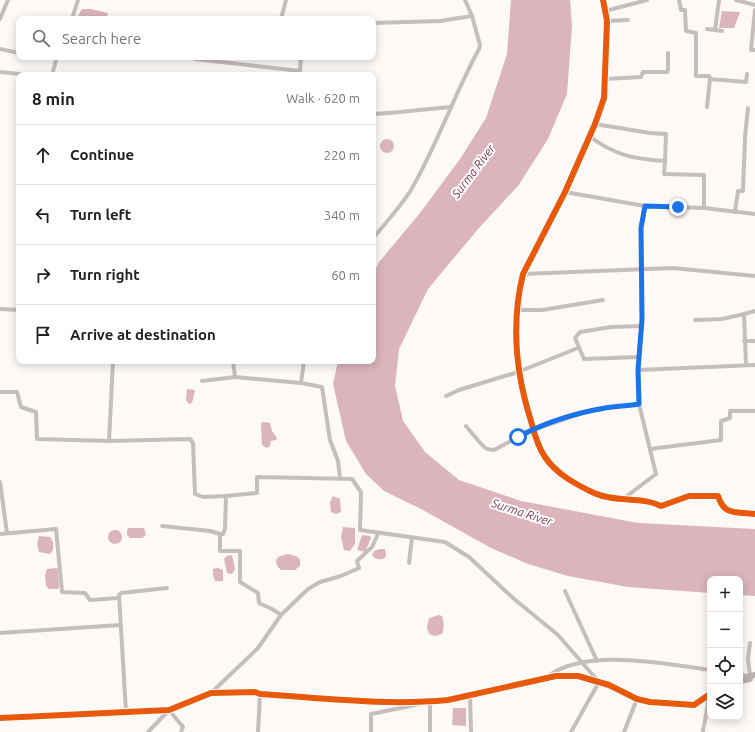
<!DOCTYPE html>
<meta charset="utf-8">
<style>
body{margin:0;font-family:Ubuntu,sans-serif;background:#f2f2f2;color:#222}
.controls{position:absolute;right:12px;bottom:12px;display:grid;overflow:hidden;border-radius:8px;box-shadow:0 2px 10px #0003}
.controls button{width:36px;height:36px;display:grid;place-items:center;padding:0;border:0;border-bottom:1px solid #e0e0e0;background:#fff;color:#222;font:20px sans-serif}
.stop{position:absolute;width:12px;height:12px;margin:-9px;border:3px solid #1a73e8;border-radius:50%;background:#fff}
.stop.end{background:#1a73e8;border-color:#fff;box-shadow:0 1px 4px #0008}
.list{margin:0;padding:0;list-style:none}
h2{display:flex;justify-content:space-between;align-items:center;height:52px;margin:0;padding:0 16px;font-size:17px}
h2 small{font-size:13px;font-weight:400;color:#767676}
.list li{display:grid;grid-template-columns:26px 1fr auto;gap:12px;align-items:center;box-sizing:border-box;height:60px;padding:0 16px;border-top:1px solid #e0e0e0}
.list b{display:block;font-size:15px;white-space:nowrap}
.list em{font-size:13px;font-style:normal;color:#767676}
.icon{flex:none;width:22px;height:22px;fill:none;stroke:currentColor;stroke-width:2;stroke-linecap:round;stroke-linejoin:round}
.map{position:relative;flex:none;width:755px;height:732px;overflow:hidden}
.search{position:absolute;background:#fff;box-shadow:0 2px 10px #0003;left:16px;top:16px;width:360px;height:44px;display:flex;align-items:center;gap:10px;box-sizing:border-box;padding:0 14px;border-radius:8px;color:#767676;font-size:15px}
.panel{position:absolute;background:#fff;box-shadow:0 2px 10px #0003;left:16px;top:72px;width:360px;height:292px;border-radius:8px}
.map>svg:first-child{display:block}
.water{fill:#dbb4bd}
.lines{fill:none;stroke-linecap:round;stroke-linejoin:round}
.street{stroke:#c6bebc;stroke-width:4}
.secondary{stroke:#bcb2b0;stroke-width:6}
.cycleway-casing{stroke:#fff;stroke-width:8}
.cycleway{stroke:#e8590c;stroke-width:6}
.route{stroke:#1a73e8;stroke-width:5}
.labels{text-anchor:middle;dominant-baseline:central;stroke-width:4;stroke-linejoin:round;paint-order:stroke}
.water-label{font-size:12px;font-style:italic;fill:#7c384c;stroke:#fff}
</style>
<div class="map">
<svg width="755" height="732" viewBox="0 0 755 732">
<rect width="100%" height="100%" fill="#fcf9f7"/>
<g class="water">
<path d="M511 0H570L572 26 567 94 548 139 518 186 478 229 428 289 399 349 395 386 403 421 425 452 459 480 521 501 638 523 755 529V596L740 595V579H710V593L628 587 568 576 528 564 491 548 421 509 384 491 366 474 346 441 333 384 338 361H373V274L379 262 420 213 460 159 486 118 507 54Z"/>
<path d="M82 9H91L108 13 107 19H76Z"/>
<path d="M722 11 740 12 734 28H719Z"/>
<circle cx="387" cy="146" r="7"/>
<path d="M187 389 195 390 192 403 189 404 186 400Z"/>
<path d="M264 422 270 423 272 431 277 438 276 440 271 441 270 446 267 448 262 445 261 426V423Z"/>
<path d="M333 496 340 499 341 512 336 514 331 512 330 502Z"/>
<path d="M343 527 355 528V544L350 551 344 550 341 537Z"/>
<path d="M129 528H144L146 535 142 538H130L127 535V530Z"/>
<circle cx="115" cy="537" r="7"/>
<path d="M362 535 370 536 371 538 365 552 357 550Z"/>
<path d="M39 536 50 537C54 541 55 550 50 554L39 552 37 544Z"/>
<path d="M380 549H385L386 557C381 561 376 560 372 555L374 551Z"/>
<path d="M288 554 298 557 300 560V566L295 570H281C277 566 274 563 278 557Z"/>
<path d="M232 555 235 569 232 574 227 573 224 559 226 556Z"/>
<path d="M56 568 58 569 59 586 58 589H49L46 586 45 575 47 569Z"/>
<path d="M218 568 223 570V581H215L213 575V569Z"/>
<path d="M439 615 442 616C444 623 444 628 442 634L435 636 429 634 427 627 429 618Z"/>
<path d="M453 708H466V726L452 725Z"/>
</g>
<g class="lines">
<g class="street">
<path d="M679 0 681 10H685L686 31 696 33V76H709L710 79 746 82 747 74"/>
<path d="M719 0 715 30 722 31"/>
<path d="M736 0 755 5"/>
<path d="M755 10 751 50H755"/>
<path d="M605 11 647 0"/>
<path d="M0 19 8 0"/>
<path d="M72 19 78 0"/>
<path d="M281 19 286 0"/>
<path d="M607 21 628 20"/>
<path d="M373 23 440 21 472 16"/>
<path d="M707 29 715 30"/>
<path d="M0 49 19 53"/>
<path d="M196 57 195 59 300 71 301 57"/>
<path d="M0 72 30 75"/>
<path d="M52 75 57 57"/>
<path d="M605 79 641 77 643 72H667L668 70V53"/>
<path d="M707 107 710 79"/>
<path d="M373 114C399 113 425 109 451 107"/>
<path d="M595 124 650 133 666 134 665 161"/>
<path d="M589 136C615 155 632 159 665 161L664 174 704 175V208"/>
<path d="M565 192 645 206 704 208 755 214"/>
<path d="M735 212 738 191H743L745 137 748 108"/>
<path d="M373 238C386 223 400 207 411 190 437 145 454 95 479 49L480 45 472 16 465 0"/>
<path d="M523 274 673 268 755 276"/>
<path d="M0 309 19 310"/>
<path d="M518 310H542L603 300"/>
<path d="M744 314 755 311"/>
<path d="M695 320 722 319 744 314 746 365"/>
<path d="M744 341H755"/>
<path d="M639 357 584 359 575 338 580 332 611 327 642 326"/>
<path d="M233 361 235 377"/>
<path d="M304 361 301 383 322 387 330 440 338 461 340 478"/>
<path d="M638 370 755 365"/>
<path d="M202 381 235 377 301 383"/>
<path d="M0 392H17L21 407 36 412 37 439 109 441 190 439 193 443 195 494 203 497 226 496"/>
<path d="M446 396 459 390 518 372 578 348"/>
<path d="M466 426 482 445 487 449 494 450 530 431 582 413 606 408 639 404"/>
<path d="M109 441 113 361"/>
<path d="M650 449 721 440V421L730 418V411H755"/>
<path d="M0 482 7 533"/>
<path d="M626 500 627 496 656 474 639 404 638 370 642 319 641 228 645 206"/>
<path d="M162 526 210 531 220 534"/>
<path d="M0 534 56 529 62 592 85 593 90 600 118 598"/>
<path d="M409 563 412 537"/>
<path d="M565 591 597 661"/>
<path d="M281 615 272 609 259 603 258 593 240 582V551H220V534H223L225 529 226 496 257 493V477L352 479 361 492 360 530 445 542 469 557 513 598 558 635 599 682 571 732"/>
<path d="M0 633 120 625"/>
<path d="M740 675 750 676 748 659 750 643"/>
<path d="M547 677C584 647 666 664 710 670"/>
<path d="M211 693 258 648 281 615 308 589 320 582 341 576 359 568 357 561 372 547 378 534"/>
<path d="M470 695 471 732"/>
<path d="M428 702H430V732"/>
<path d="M126 712 119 595 121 593 167 588"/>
<path d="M703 731 708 704 705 697"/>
<path d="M148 732 169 710 183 727 181 732"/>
<path d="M258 732 260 694"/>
<path d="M371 732V714L420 704"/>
<path d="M624 732 637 699"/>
</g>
<g class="secondary">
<path d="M603 0 607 21 604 98 595 124 565 192 523 274C511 323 516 374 531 421 534 433 538 447 545 457 556 474 577 485 594 493 616 503 641 496 661 506L689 496H718C725 517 736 511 755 514"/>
<path d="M740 681 750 679V676L755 675"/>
<path d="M0 718 169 710 211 693 255 692 260 694C323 698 386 706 448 700L556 676H578L609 685 637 699 650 702 694 705 710 694"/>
</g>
<g class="cycleway-casing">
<g id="cycleway">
<path d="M603 0 607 21 604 98 595 124 565 192 523 274C511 323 516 374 531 421 534 433 538 447 545 457 556 474 577 485 594 493 616 503 641 496 661 506L689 496H718C725 517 736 511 755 514"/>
<path d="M0 718 169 710 211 693 255 692 260 694C323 698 386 706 448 700L556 676H578L609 685 637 699 650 702 694 705 710 694"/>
</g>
</g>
<use href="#cycleway" class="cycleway"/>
</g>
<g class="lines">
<path class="route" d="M518 437C544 423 576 413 605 408 616 406 628 406 639 404L638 370 642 319 641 228 645 206 678 207"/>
</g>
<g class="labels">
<g class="water-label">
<text transform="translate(473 171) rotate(-53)">Surma River</text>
<text transform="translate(522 512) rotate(18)">Surma River</text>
</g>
</g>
</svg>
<div class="controls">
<button>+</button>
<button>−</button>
<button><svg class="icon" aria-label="locate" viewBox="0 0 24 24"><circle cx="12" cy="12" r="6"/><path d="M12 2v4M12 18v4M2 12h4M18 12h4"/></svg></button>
<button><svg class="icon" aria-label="layers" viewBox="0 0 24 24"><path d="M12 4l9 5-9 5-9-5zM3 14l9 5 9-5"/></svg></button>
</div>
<div class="stop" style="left:518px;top:437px"></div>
<div class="stop end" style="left:678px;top:207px"></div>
<div class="search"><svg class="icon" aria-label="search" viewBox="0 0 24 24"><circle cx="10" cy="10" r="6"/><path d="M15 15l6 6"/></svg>Search here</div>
<section class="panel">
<h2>8 min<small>Walk · 620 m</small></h2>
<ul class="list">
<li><svg class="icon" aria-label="ahead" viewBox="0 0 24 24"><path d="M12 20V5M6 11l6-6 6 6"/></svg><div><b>Continue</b></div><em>220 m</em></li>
<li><svg class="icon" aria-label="left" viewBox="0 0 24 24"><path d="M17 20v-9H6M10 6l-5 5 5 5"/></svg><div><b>Turn left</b></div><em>340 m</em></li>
<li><svg class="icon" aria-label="right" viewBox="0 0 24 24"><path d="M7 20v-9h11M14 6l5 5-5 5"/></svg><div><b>Turn right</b></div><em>60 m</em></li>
<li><svg class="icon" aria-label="arrive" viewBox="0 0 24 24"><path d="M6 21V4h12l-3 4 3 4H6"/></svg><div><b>Arrive at destination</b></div></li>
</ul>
</section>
</div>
